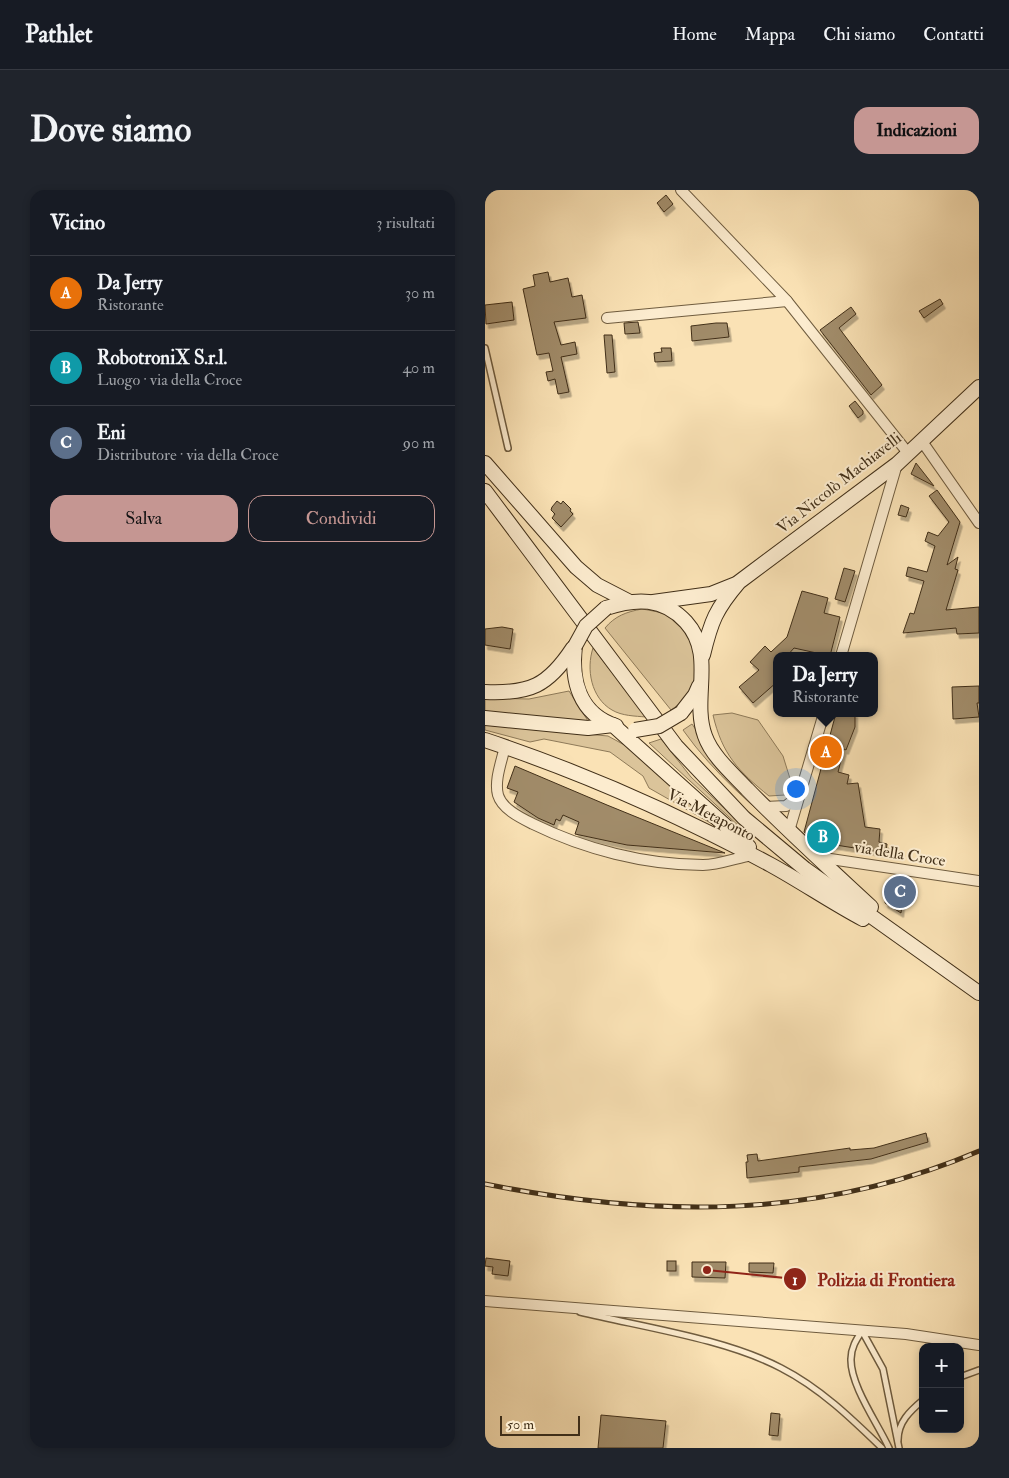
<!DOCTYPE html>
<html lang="it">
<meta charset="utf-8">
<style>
body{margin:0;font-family:"IM FELL Double Pica",serif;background:#20242c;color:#f1f3f6}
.controls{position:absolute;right:15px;bottom:15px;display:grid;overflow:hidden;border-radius:10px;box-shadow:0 2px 8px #0003}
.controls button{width:45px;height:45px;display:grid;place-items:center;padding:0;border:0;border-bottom:1px solid #363941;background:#171b24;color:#f1f3f6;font:25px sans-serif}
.scale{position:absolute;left:15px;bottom:12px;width:80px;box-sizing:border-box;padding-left:5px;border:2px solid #412f18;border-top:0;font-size:14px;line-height:18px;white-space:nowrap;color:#412f18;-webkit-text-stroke:4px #fceccf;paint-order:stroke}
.you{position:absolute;left:310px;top:598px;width:18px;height:18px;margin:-12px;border:4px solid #fff;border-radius:50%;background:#1a73e8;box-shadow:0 0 0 8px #1a73e833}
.badge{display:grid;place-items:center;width:32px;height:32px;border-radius:50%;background:#c59692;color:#fff;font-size:16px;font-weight:700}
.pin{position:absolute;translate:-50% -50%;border:2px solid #fff;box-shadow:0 1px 5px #0006}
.popup{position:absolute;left:288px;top:462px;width:105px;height:65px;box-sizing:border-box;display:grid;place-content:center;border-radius:10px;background:#171b24;filter:drop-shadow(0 1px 4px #0005);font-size:16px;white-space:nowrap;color:#9ea1a6}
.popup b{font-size:19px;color:#f1f3f6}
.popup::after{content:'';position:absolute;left:50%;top:100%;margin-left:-10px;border:10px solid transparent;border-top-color:#171b24}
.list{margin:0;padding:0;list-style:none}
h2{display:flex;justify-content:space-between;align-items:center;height:65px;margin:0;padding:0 20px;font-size:21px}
h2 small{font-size:16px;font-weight:400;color:#9ea1a6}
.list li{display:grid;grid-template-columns:32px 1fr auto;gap:15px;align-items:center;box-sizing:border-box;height:75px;padding:0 20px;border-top:1px solid #363941}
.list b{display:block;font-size:19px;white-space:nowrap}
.list p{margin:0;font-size:16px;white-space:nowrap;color:#9ea1a6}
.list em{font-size:16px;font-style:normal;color:#9ea1a6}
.actions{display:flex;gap:10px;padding:15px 20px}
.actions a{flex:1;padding:11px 0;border:1px solid #c59692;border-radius:15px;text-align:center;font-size:18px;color:#c59692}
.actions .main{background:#c59692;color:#111}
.map{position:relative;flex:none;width:494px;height:1258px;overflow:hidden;border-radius:15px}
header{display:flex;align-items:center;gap:30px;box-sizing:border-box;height:70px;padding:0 25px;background:#171b24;border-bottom:1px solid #363941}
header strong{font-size:24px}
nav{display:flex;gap:28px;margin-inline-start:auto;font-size:18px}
.intro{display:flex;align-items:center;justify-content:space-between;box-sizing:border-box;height:120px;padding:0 30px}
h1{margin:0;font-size:35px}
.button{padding:12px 22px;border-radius:15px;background:#c59692;color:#111;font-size:18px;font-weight:700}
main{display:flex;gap:30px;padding:0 30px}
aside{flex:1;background:#171b24;border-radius:15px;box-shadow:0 2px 8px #0003}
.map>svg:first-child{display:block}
.green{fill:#dbc49a;stroke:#8e7a59}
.building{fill:#a18c6a;stroke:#412f18;filter:url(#shadow)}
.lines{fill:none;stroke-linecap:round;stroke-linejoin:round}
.lane-casing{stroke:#6f5c3f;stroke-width:8}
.street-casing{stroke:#6f5c3f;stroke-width:12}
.secondary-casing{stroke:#412f18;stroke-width:16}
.lane{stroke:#fceccf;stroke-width:5}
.street{stroke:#fceccf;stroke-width:10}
.secondary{stroke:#fceccf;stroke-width:14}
.rail-casing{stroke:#412f18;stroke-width:5}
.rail{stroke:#fceccf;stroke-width:3;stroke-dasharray:9;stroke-linecap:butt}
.secondary-bridge-casing{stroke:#412f18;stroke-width:16;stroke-linecap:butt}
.secondary-bridge{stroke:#fceccf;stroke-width:14}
.labels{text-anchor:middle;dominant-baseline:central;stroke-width:4;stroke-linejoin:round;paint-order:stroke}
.street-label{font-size:16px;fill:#412f18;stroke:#fceccf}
.leader{fill:none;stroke:#8f2418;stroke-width:2}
.callout-dot{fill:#8f2418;stroke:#fceccf;stroke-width:2}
.mark-label{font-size:15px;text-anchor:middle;font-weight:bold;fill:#fff}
.callout-label{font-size:18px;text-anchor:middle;font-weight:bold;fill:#8f2418;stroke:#fceccf;stroke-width:4;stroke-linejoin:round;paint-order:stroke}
</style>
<header>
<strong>Pathlet</strong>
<nav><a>Home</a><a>Mappa</a><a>Chi siamo</a><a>Contatti</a></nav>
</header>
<div class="intro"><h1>Dove siamo</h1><a class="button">Indicazioni</a></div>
<main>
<aside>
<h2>Vicino<small>3 risultati</small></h2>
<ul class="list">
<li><span class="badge" style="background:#e8710a">A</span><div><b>Da Jerry</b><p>Ristorante</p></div><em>30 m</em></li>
<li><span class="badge" style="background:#0f9aa8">B</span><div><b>RobotroniX S.r.l.</b><p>Luogo · via della Croce</p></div><em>40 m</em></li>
<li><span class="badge" style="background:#5c6f8a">C</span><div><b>Eni</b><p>Distributore · via della Croce</p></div><em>90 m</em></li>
</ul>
<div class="actions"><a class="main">Salva</a><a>Condividi</a></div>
</aside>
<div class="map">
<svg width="494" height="1258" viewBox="0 0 494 1258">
<defs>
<filter id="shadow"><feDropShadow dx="2.5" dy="4.5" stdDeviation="0" flood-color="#0004"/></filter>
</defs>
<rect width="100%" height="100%" fill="#fae2b5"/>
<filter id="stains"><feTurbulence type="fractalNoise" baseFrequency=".004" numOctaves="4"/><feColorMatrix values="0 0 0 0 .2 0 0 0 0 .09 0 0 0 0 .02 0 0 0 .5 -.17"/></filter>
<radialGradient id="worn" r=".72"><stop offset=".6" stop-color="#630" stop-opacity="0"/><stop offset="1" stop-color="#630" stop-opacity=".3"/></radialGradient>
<g class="green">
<path d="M157 419C168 421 184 423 193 431 208 442 217 474 211 492 207 504 196 513 186 520L120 438C130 426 141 422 157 419Z"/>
<path d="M108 458 161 527C150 526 137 526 127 520 106 508 101 479 108 458Z"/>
<path d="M84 501 103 531 0 522V508L44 509Z"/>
<path d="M247 523 273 530 298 566 307 595 300 605 284 606C253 581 237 564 228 525Z"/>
<path d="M207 534 243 587 308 651C269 617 229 584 198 540Z"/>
<path d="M0 535 123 546 143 557 167 576 229 635 164 598 158 586 125 562 59 549 45 552 0 540Z"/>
<path d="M176 549 206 587 258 636 257 639 164 553Z"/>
</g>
<g class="building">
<path d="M181 5 188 14 179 22 172 13Z"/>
<path d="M63 82 65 92 83 88 87 107 97 105 101 128 69 132 76 155 90 152 92 164 76 167 84 202 73 204 70 189 63 191 61 182 68 181 64 163 52 165 38 99 50 96 48 85Z"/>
<path d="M455 109 458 114 439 128 434 121Z"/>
<path d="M27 112 29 130 1 134 0 115Z"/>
<path d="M366 117 371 124 354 138 397 195 386 205 335 140Z"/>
<path d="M153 132 155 143 140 144 139 133Z"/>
<path d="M231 133H242L244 147 207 151 206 136Z"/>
<path d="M119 145H127L130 182 122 183Z"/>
<path d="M176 158H186L187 171 170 172 169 163 177 162Z"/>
<path d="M370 211 378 221V224L373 228 364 216Z"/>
<path d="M431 273 449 296 426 284Z"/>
<path d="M452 300 475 332 462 375 473 367 470 379 473 380 461 420 494 417V443L472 444 471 438 418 443 425 423 429 424 439 391 421 386 423 377 442 382 450 356 440 351 443 342 453 346 464 332 444 306Z"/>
<path d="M72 311 76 314 78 311 86 319 85 321 88 324 76 337 67 328 70 324 66 320 67 317Z"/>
<path d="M416 315 424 318 421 327 413 325Z"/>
<path d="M359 378 370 381 360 412 350 409Z"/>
<path d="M317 401 343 408 339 423 355 427 345 466 309 458 302 466H292V492L268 513 254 497 274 480 265 472 280 456 286 462 302 447Z"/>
<path d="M17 437 28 439 25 459 0 455V439Z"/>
<path d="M494 496V513H492L494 527 468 529 467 497Z"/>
<path d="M351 523H370V537L361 560 359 559 353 582 364 585 362 594 373 593 380 637 395 639 394 652 402 654 401 663 332 652 319 642Z"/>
<path d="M30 576 122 615 240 663 142 655 90 644 94 632 78 625 75 631 71 629 69 635 53 628 29 612 33 602 22 598Z"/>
<path d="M403 689 420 692 416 723 400 713Z"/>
<path d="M441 943 443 952 386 969 314 977V982L262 988 261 972H263L262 965 272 964 273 971 365 958V960L389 958Z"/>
<path d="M1 1068 25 1071 23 1086 7 1084 8 1077 0 1076Z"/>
<rect x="182" y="1071" width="9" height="10"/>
<path d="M207 1072H241L240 1088 207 1087Z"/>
<path d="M264 1073H289L288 1083 264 1082Z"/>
<path d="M286 1223 295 1224 293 1246 284 1245Z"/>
<path d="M116 1225 181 1231 178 1258H113Z"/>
</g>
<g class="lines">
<g class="lane-casing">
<g id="lane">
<path d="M0 158 23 258"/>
<path d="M95 1122C157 1137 241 1149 296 1178 335 1198 366 1228 397 1258"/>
<path d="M475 1187 494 1180"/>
<path d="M413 1250C413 1232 425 1221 438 1210"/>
<path d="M404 1258C393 1234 365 1195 366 1169 366 1158 371 1150 377 1141L398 1179 414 1258"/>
</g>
</g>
<g class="street-casing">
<g id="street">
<path d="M196 0 302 111 423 263"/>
<path d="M122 128 302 111"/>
<path d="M436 250 494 333"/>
<path d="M356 466 412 274"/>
<path d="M20 556C17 571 9 590 13 605 17 619 36 628 48 634 99 659 160 675 218 675 233 675 251 668 267 665"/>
<path d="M280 617 301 616 315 605"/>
<path d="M304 641 339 523"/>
<path d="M332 667 494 691"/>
<path d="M0 1111 421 1144 494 1155"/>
</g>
</g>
<g class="secondary-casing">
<g id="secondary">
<path d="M0 273 91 377 112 395 143 411"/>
<path d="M0 301 191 556 259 628 320 679 494 803"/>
<path d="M168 412 226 404 251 394"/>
<path d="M121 418C151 408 178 407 201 432 231 465 206 508 220 546 227 566 248 584 262 599 302 640 344 678 386 717"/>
<path d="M90 456C86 490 94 524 131 536"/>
<path d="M218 465C226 431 231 419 254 392L412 274 494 197"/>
<path d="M0 502C45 504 63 496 88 458"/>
<path d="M196 523 210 505 214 496"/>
<path d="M0 528 103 538 128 535 264 657"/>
<path d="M0 550C99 583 194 625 286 675 317 692 346 712 378 729"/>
</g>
</g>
<use href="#lane" class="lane"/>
<use href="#street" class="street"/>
<use href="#secondary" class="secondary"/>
<g class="rail-casing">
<path id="rail" d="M0 994C170 1028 333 1030 494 961"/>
</g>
<use href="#rail" class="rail"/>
<g class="secondary-bridge-casing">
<g id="secondary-bridge">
<path d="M90 456 101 436 121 418"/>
<path d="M150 540 174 536 196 523"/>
</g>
</g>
<use href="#secondary-bridge" class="secondary-bridge"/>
</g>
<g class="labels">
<g class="street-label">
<text transform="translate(354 293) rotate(-38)">Via Niccolò Machiavelli</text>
<text transform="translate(226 625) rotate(27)">Via Metaponto</text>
<text transform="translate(415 664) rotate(9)">via della Croce</text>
</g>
</g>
<path class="leader" d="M222 1080L310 1089"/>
<g class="callout-dot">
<circle cx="222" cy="1080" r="5"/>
<circle cx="310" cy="1089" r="12"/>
</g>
<g class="mark-label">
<text x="310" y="1095">1</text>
</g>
<g class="callout-label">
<text x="401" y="1096">Polizia di Frontiera</text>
</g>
<rect width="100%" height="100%" filter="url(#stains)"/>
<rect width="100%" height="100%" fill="url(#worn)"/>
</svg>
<div class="controls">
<button>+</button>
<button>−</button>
</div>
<div class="scale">50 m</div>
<div class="you"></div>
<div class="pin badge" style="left:341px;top:562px;background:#e8710a">A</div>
<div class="popup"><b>Da Jerry</b>Ristorante</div>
<div class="pin badge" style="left:338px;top:647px;background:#0f9aa8">B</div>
<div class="pin badge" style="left:415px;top:702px;background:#5c6f8a">C</div>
</div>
</main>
